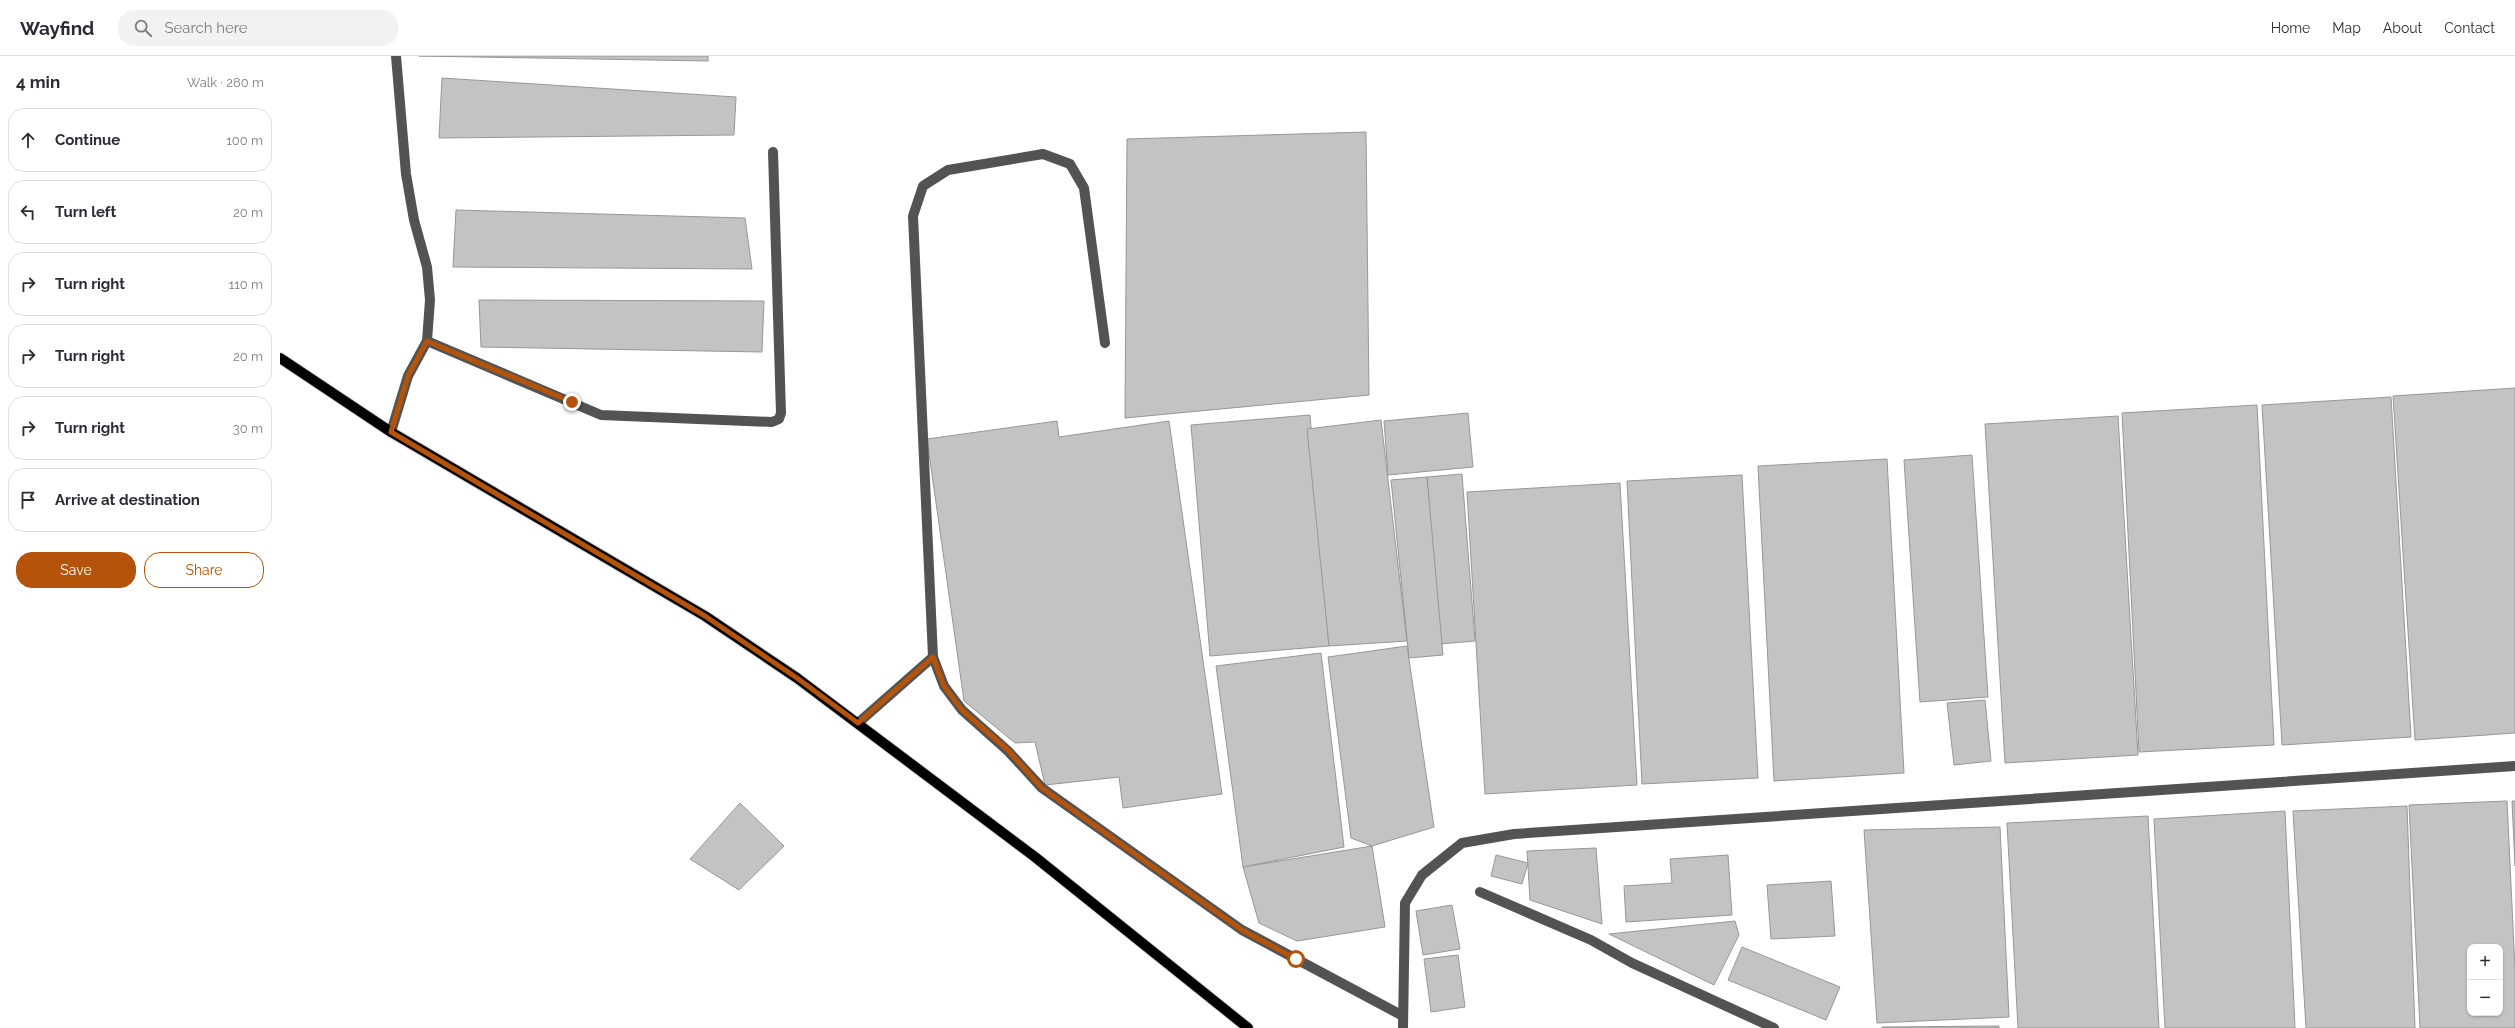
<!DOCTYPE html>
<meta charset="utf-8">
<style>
body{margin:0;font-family:Raleway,sans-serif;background:#f2f2f3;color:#2b2b33}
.controls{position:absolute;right:12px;bottom:12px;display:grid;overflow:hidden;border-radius:8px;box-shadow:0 1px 3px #0004}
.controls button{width:36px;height:36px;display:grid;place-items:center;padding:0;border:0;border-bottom:1px solid #e1e1e2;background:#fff;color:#2b2b33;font:20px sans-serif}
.stop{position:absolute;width:12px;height:12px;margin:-9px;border:3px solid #b45309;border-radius:50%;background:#fff}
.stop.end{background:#b45309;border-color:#fff;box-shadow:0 1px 4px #0008}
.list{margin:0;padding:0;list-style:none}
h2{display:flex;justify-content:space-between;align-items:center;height:52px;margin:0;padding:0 16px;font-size:17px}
h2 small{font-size:13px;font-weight:400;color:#7c7c81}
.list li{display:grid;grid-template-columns:26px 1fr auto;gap:12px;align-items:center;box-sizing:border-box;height:64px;margin:0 8px 8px;padding:0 8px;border:1px solid #e1e1e2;border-radius:16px}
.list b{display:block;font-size:15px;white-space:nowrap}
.list em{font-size:13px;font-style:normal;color:#7c7c81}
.actions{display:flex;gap:8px;padding:12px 16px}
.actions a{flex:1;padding:9px 0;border:1px solid #b45309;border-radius:16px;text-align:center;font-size:14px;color:#b45309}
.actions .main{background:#b45309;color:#fff}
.icon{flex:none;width:22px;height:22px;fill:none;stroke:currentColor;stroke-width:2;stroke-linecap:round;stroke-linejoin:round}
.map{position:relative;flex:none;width:2235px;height:972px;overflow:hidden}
header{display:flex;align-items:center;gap:24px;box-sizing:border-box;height:56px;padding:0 20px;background:#fff;border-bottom:1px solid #e1e1e2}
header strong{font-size:19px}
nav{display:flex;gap:22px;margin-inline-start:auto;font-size:14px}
.search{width:280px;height:36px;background:#f2f2f3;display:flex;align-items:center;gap:10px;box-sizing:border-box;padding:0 14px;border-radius:16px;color:#7c7c81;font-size:15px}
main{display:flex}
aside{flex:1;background:#fff}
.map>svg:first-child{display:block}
.building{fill:#c3c3c3;stroke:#979797;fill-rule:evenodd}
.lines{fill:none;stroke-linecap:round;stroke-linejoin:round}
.major-casing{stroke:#dbdbdb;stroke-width:12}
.minor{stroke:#535353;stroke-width:10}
.major{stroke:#000;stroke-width:10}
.route{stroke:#b45309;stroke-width:5}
</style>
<header>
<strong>Wayfind</strong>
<div class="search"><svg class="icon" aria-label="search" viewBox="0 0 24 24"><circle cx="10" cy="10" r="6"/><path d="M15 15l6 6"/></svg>Search here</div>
<nav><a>Home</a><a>Map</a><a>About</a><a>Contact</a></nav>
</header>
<main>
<aside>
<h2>4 min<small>Walk · 280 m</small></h2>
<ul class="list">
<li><svg class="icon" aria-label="ahead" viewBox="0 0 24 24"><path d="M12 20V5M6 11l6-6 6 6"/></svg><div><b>Continue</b></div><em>100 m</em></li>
<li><svg class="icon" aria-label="left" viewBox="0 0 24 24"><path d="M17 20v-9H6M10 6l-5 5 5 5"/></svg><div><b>Turn left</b></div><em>20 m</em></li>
<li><svg class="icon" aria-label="right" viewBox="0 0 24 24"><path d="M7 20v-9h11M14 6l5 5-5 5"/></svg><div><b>Turn right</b></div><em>110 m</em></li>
<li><svg class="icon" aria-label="right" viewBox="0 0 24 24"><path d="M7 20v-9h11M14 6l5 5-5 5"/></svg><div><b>Turn right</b></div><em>20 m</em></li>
<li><svg class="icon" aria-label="right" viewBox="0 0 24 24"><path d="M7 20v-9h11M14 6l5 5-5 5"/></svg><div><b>Turn right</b></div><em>30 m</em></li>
<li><svg class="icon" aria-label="arrive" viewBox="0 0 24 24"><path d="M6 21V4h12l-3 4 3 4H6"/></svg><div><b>Arrive at destination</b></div></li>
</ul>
<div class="actions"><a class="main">Save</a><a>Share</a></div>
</aside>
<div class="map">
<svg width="2235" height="972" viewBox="0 0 2235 972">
<rect width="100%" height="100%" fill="#fff"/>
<g class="building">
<path d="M139 0H428V5Z"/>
<path d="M162 22 456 41 454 79 159 82Z"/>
<path d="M1086 76 1089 339 845 362 847 83Z"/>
<path d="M176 154 465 162 472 213 173 211Z"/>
<path d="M199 244 484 245 482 296 201 291Z"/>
<path d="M2235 332V677L2135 684 2113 340Z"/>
<path d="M2111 341 2131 681 2002 689 1982 349Z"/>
<path d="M1977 349 1994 689 1859 696 1842 357Z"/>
<path d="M1188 357 1193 411 1108 419 1104 365Z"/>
<path d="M1030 359 1049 590 930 600 911 369Z"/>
<path d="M1838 360 1858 699 1725 707 1705 368Z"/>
<path d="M1101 364 1127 585 1049 590 1027 373Z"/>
<path d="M777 365 779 381 889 365 942 738 843 752 839 721 765 729 755 686 735 687 684 645 647 383Z"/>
<path d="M1692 399 1708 641 1640 646 1624 404Z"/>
<path d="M1607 403 1624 717 1494 725 1478 410Z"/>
<path d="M1182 418 1195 585 1160 588 1147 421Z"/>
<path d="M1462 419 1478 722 1362 728 1347 425Z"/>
<path d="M1147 421 1163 599 1129 602 1111 424Z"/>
<path d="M1340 427 1357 729 1205 738 1187 436Z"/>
<path d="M1127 590 1154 771 1092 790 1071 782 1048 601Z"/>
<path d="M1041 597 1064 791 963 811 936 610Z"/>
<path d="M1705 644 1711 705 1674 709 1667 647Z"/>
<path d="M2227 745 2235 913V972H2140L2129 749ZM2190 891H2220V957H2190Z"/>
<path d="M2232 745H2235V810Z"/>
<path d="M460 747 504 790 459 834 410 803Z"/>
<path d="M2127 750 2135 972H2026L2013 755Z"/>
<path d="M2005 755 2015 972H1885L1874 763Z"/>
<path d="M1868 760 1879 972H1738L1727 767Z"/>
<path d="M1720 771 1729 961 1597 967 1584 774Z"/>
<path d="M1092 790 1105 871 1017 885 979 867 963 811Z"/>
<path d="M1316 792 1322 868 1250 844 1247 795Z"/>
<path d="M1216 799 1248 807 1242 828 1211 820Z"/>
<path d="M1448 799 1452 859 1346 866 1344 830 1392 827 1390 803Z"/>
<path d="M1551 825 1555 880 1491 883 1487 829Z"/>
<path d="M1172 849 1180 893 1143 899 1136 855Z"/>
<path d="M1455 865 1459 879 1434 929 1329 878Z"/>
<path d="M1462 891 1560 931 1546 964 1448 924Z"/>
<path d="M1178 899 1185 951 1151 956 1144 903Z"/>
<path d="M1719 970V972H1602V971Z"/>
</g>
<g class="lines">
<g class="major-casing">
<path id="major" d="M0 302 111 376 425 560 517 622 755 801 968 972"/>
</g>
<g class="minor">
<path d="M147 285 321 359 492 366 499 363 501 357 493 96"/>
<path d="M825 287 804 132 790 108 763 98 668 114 643 130 633 160 653 601 664 630 682 654 728 695 762 732 962 874 1123 960"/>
<path d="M111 376 128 320 147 285 150 244 147 211 134 164 126 118 116 0"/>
<path d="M578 667 653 601"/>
<path d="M1200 836 1311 884 1352 907 1494 972"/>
<path d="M1123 972 1125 847 1142 819 1182 787 1234 778 2235 710"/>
</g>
<use href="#major" class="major"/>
</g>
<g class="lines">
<path class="route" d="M292 346 147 285 128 320 111 376 425 560 517 622 578 667 653 601 664 630 682 654 728 694 762 732 962 874 1016 903"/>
</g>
</svg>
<div class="controls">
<button>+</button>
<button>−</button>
</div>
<div class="stop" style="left:1016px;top:903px"></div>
<div class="stop end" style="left:292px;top:346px"></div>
</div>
</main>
